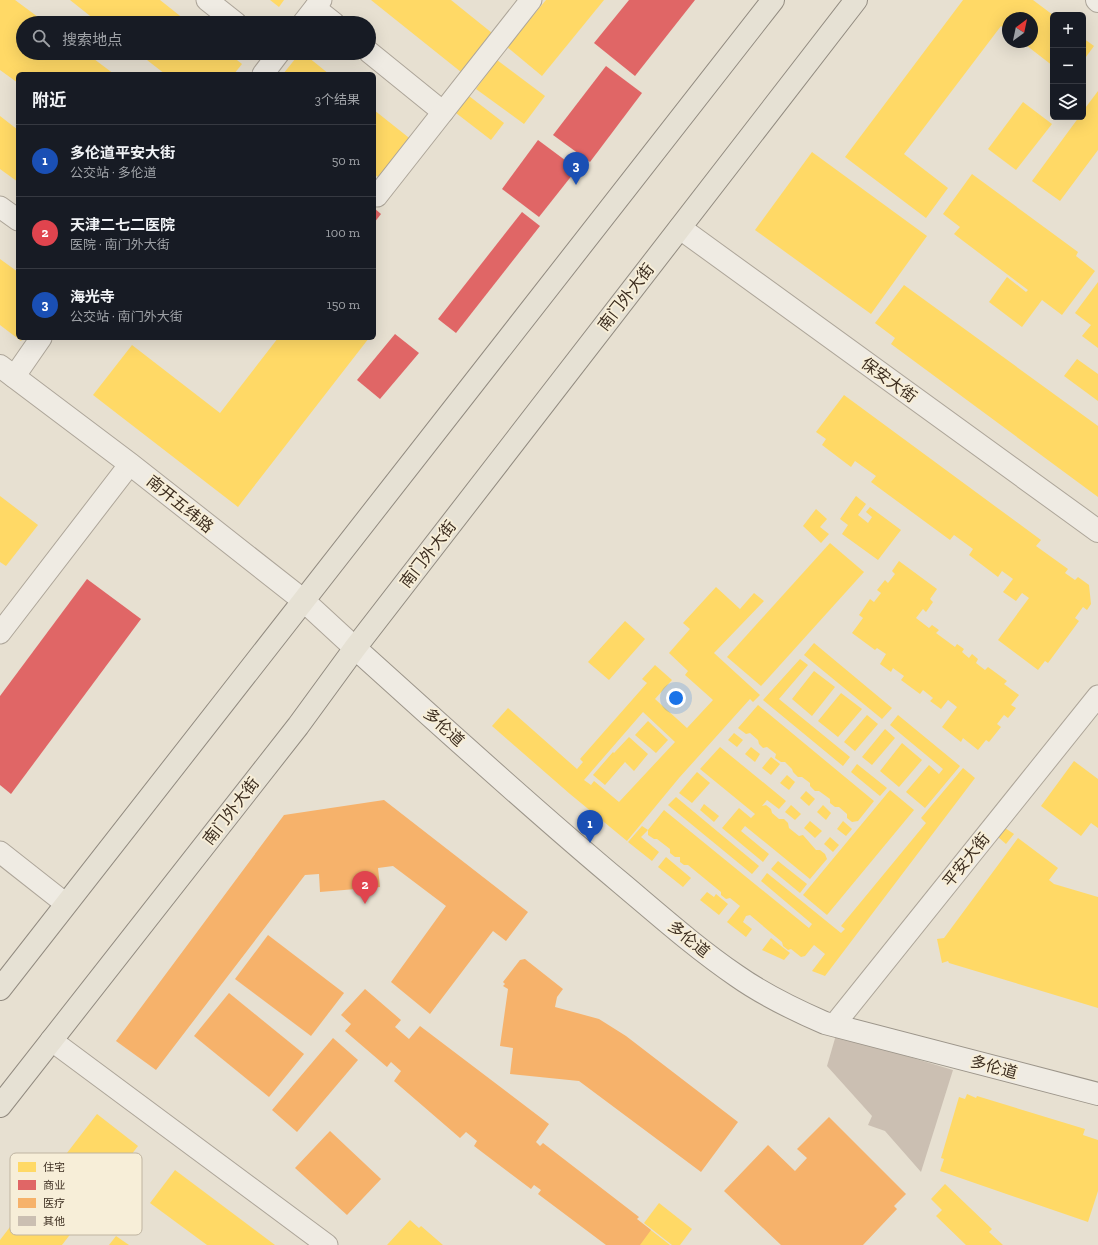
<!DOCTYPE html>
<html lang="zh">
<meta charset="utf-8">
<style>
body{margin:0;font-family:"Zilla Slab","Noto Sans SC",serif;background:#20242c;color:#f1f3f6}
.controls{position:absolute;right:12px;top:12px;display:grid;overflow:hidden;border-radius:6px;box-shadow:0 4px 16px #0002}
.controls button{width:36px;height:36px;display:grid;place-items:center;padding:0;border:0;border-bottom:1px solid #363941;background:#171b24;color:#f1f3f6;font:20px sans-serif}
.compass{position:absolute;left:1002px;top:12px;width:36px;height:36px;border-radius:50%;background:#171b24;box-shadow:0 4px 16px #0002;rotate:33deg}
.you{position:absolute;left:676px;top:698px;width:14px;height:14px;margin:-10px;border:3px solid #fff;border-radius:50%;background:#1a73e8;box-shadow:0 0 0 6px #1a73e833}
.badge{display:grid;place-items:center;width:26px;height:26px;border-radius:50%;background:#786c5e;color:#fff;font-size:13px;font-weight:700}
.pin{position:absolute;translate:-50% -33px;filter:drop-shadow(0 1px 2px #0008)}
.pin::after{content:'';position:absolute;top:21px;width:14px;height:12px;background:inherit;clip-path:polygon(0 0,100% 0,50% 100%)}
.list{margin:0;padding:0;list-style:none}
h2{display:flex;justify-content:space-between;align-items:center;height:52px;margin:0;padding:0 16px;font-size:17px}
h2 small{font-size:13px;font-weight:400;color:#9ea1a6}
.list li{display:grid;grid-template-columns:26px 1fr auto;gap:12px;align-items:center;box-sizing:border-box;height:72px;padding:0 16px;border-top:1px solid #363941}
.list b{display:block;font-size:15px;white-space:nowrap}
.list p{margin:0;font-size:13px;white-space:nowrap;color:#9ea1a6}
.list em{font-size:13px;font-style:normal;color:#9ea1a6}
.icon{flex:none;width:22px;height:22px;fill:none;stroke:currentColor;stroke-width:2;stroke-linecap:round;stroke-linejoin:round}
.map{position:relative;flex:none;width:1098px;height:1245px;overflow:hidden}
.search{position:absolute;background:#171b24;box-shadow:0 4px 16px #0002;left:16px;top:16px;width:360px;height:44px;display:flex;align-items:center;gap:10px;box-sizing:border-box;padding:0 14px;border-radius:22px;color:#9ea1a6;font-size:15px}
.panel{position:absolute;background:#171b24;box-shadow:0 4px 16px #0002;left:16px;top:72px;width:360px;height:268px;border-radius:6px}
.map>svg:first-child{display:block}
.homes{fill:#ffd966;fill-rule:evenodd}
.shops{fill:#e06666}
.health{fill:#f6b26b}
.building{fill:#cbbfb2}
.lines{fill:none;stroke-linecap:round;stroke-linejoin:round}
.minor-casing{stroke:#ada599;stroke-width:23}
.tertiary-casing{stroke:#ada599;stroke-width:24}
.secondary-casing{stroke:#9c958a;stroke-width:24}
.primary-casing{stroke:#928b80;stroke-width:24}
.minor{stroke:#efebe3;stroke-width:21}
.tertiary{stroke:#efebe3;stroke-width:22}
.secondary{stroke:#efebe3;stroke-width:22}
.primary{stroke:#e6e1d4;stroke-width:22}
.labels{text-anchor:middle;dominant-baseline:central;stroke-width:4;stroke-linejoin:round;paint-order:stroke}
.street-label{font-size:16px;fill:#3d2e20;stroke:#f7eed8}
.key{fill:#f7eed8;stroke:#bfb4a1;stroke-width:1}
.key-label{font-size:11px;fill:#3d2e20}
</style>
<div class="map">
<svg width="1098" height="1245" viewBox="0 0 1098 1245">
<rect width="100%" height="100%" fill="#e7e0d1"/>
<g class="homes">
<path d="M0 0H15L46 23H23V53H86L114 74H18V83L0 70Z"/>
<path d="M70 0H160L189 23H99Z"/>
<path d="M270 0H284L279 7Z"/>
<path d="M371 0H451L492 33 461 72Z"/>
<path d="M546 0H604L542 76 507 47Z"/>
<path d="M963 0H1033L1053 15V66L1022 42H1032V18H1008V31L1001 26 904 154 948 188 926 218 845 157Z"/>
<path d="M1083 38 1094 46 1083 61Z"/>
<path d="M138 53H228L242 64 234 74H165Z"/>
<path d="M300 53H303L329 74H283Z"/>
<path d="M497 60 545 96 524 124 476 89Z"/>
<path d="M1098 91V150L1060 201 1032 181 1079 117H1083V111Z"/>
<path d="M469 96 504 123 491 140 456 113Z"/>
<path d="M1023 102 1052 124 1016 170 988 149Z"/>
<path d="M374 110 413 141 382 180 374 174Z"/>
<path d="M0 116 18 130V182L0 169Z"/>
<path d="M812 152 927 236 871 314 755 230Z"/>
<path d="M972 174 1078 252 1076 256 1095 271 1062 315 1042 300 1022 327 989 302 1007 277 1026 292 1028 290 954 234 960 227 943 214Z"/>
<path d="M0 259 18 272V338H23L21 341 0 325Z"/>
<path d="M1098 282V348L1082 336 1091 325 1075 313Z"/>
<path d="M904 285 1098 426V497L891 344 895 338 875 323Z"/>
<path d="M278 338H369L238 507 93 395 132 345 220 413Z"/>
<path d="M1077 359 1098 374V401L1064 376Z"/>
<path d="M844 395 1041 540 1036 546 1068 569 1065 573 1075 580 1078 577 1089 585 1091 604 1087 610 1083 607 1075 618 1079 621 1048 663 1045 661 1038 670 998 640 1029 598 1022 593 1016 601 1003 592 1013 579 1002 571 998 577 969 555 973 549 954 535 950 540 871 482 876 476 855 461 851 467 822 445 826 439 816 432Z"/>
<path d="M0 496 38 525 6 566 0 562Z"/>
<path d="M856 496 866 504 858 515 868 523 872 517 866 512 870 507 901 530 878 560 842 534 848 525 840 519Z"/>
<path d="M816 509 827 519 820 527 829 534 821 543 803 526Z"/>
<path d="M830 543 864 572 761 686 727 657Z"/>
<path d="M899 561 937 589 930 599 933 602 926 612 923 609 916 618 929 628 932 625 939 630 936 633 955 647 957 644 964 649 962 652 969 658 972 654 978 659 976 663 985 670 988 667 1007 681 1004 684 1019 695 1011 705 1016 708 1008 718 1004 715 997 724 1001 727 989 742 986 740 978 750 963 738 961 742 942 727 957 707 948 700 941 709 930 701 933 698 923 690 920 694 901 680 904 676 893 668 891 672 880 664 886 654 877 648 875 650 852 633 863 618 859 615 870 599 874 602 881 593 877 590 885 580 888 583 895 574 892 571Z"/>
<path d="M716 587 740 609 754 593 764 601 714 653 760 695 753 702 750 699 679 778 627 841 570 794 492 726 508 708 577 769 583 762 580 759 647 683 642 679 655 665 672 680 655 699 687 728 713 700 685 675 688 671 669 653 690 629 683 623ZM643 712 675 742 619 802 594 781 591 785 584 780Z"/>
<path d="M625 621 645 639 609 680 588 662Z"/>
<path d="M814 643 892 708 882 719 804 655Z"/>
<path d="M800 659 808 665 779 699 850 757 843 766 763 700Z"/>
<path d="M814 671 835 687 812 716 792 699Z"/>
<path d="M841 693 862 709 838 737 818 721Z"/>
<path d="M758 705 874 801 858 821 852 822 847 818V814L839 807H835L830 803V799L819 791H815L810 786V783L802 777H798L793 772 792 769 785 762H781L775 758 776 754 767 747 763 748 759 744 758 740 750 733 746 734 738 728Z"/>
<path d="M867 715 878 724 855 751 844 742Z"/>
<path d="M898 715 960 766 925 808 906 792 929 765 939 774 943 769 890 725Z"/>
<path d="M648 721 668 740 656 753 635 735Z"/>
<path d="M885 729 895 738 872 765 862 757Z"/>
<path d="M734 733 743 740 737 747 728 740Z"/>
<path d="M629 737 648 754 634 771 625 762 605 785 593 775 613 752 614 753Z"/>
<path d="M902 743 922 760 899 787 880 771Z"/>
<path d="M720 747 786 801 779 809 767 800 762 806 766 805 771 809 772 813 779 819H784L788 823 789 828 799 836 803 835 816 850H820L825 854 827 859 810 879 745 826 741 831 769 854 763 862 722 828 739 808 751 818 755 814 700 769Z"/>
<path d="M751 747 760 754 755 762 745 754Z"/>
<path d="M771 757 780 764 771 775 762 768Z"/>
<path d="M1074 761 1098 779V828L1091 823 1081 836 1041 806Z"/>
<path d="M857 764 887 788 880 796 851 772Z"/>
<path d="M963 768 975 778 825 976 812 971 825 954 814 945 805 956 801 957 791 949 788 950 783 946 782 942 750 915 746 916 743 922 752 929 746 937 727 922 740 906 730 898 726 899 721 895V892L688 865H684L680 862V857H675L670 853V849L657 839H654L648 835V830L664 810 809 928 812 924 761 881 767 873 841 933 845 929 841 926 926 823 921 818Z"/>
<path d="M697 772 710 783 692 803 679 793Z"/>
<path d="M787 775 795 782 789 790 780 783Z"/>
<path d="M890 790 914 810 827 915 803 895Z"/>
<path d="M806 791 815 799 809 806 800 798Z"/>
<path d="M676 797 759 866 752 874 668 805Z"/>
<path d="M704 804 719 816 714 822 700 810Z"/>
<path d="M791 805 801 814 795 820 785 812Z"/>
<path d="M823 805 831 813 826 820 817 812Z"/>
<path d="M810 821 822 831 815 838 804 828Z"/>
<path d="M843 821 852 829 846 836 837 829Z"/>
<path d="M642 826 648 830 641 837 659 852 652 861 628 842Z"/>
<path d="M1005 828 1014 834 1006 844 998 837Z"/>
<path d="M830 837 839 845 833 852 824 844Z"/>
<path d="M1018 838 1058 868 1049 880 1054 884 1098 897V1008L949 963 948 961 942 963 937 939 944 938Z"/>
<path d="M666 857 691 878 683 887 658 867Z"/>
<path d="M778 861 807 884 800 893 771 869Z"/>
<path d="M707 892 714 897 716 894 728 904 719 915 700 900Z"/>
<path d="M771 938 790 953 784 960 762 950Z"/>
<path d="M967 1094 976 1098 977 1096 1085 1129 1083 1135 1098 1140V1191L1088 1222 940 1171 944 1159 941 1158 959 1097 965 1099Z"/>
<path d="M97 1114 138 1146 62 1245H0V1240Z"/>
<path d="M175 1170 275 1245H207L150 1203Z"/>
<path d="M945 1184 992 1229 989 1232 1003 1245H966L936 1216 942 1210 931 1199Z"/>
<path d="M659 1203 692 1229 680 1245H672L644 1223Z"/>
<path d="M410 1220 419 1228 421 1226 443 1245H387Z"/>
<path d="M643 1224 670 1245H627Z"/>
<path d="M116 1236 129 1245H109Z"/>
</g>
<g class="shops">
<path d="M629 0H695L635 76 594 43Z"/>
<path d="M606 66 642 93 590 162 553 135Z"/>
<path d="M538 140 577 169 539 217 502 189Z"/>
<path d="M374 208 381 214 374 223Z"/>
<path d="M522 212 540 226 456 333 438 319Z"/>
<path d="M395 334 419 353 380 399 357 380Z"/>
<path d="M87 579 141 619 11 794 0 785V696Z"/>
</g>
<g class="health">
<path d="M384 800 528 912 506 941 493 931 430 1014 391 982 446 906 393 866 378 868 380 887 320 892 319 874 305 875 156 1070 116 1041 284 815Z"/>
<path d="M268 935 344 993 311 1036 235 979Z"/>
<path d="M525 959 563 989 557 997 555 1007 599 1019 626 1036 738 1122 701 1172 579 1081 510 1074 513 1048 500 1046 508 989 503 986 505 984 503 982 520 960Z"/>
<path d="M365 989 401 1020 395 1027 409 1039 420 1026 549 1124 536 1142 540 1146 543 1143 639 1217 637 1219 651 1230 640 1245H606L538 1194 541 1190 534 1185 531 1189 474 1146 477 1141 466 1132 460 1138 394 1081 401 1071 391 1062 387 1067 345 1031 351 1024 341 1015Z"/>
<path d="M229 993 304 1054 269 1097 194 1036Z"/>
<path d="M333 1038 358 1060 297 1132 272 1110Z"/>
<path d="M829 1117 906 1194 894 1206 897 1209 863 1245H781L724 1191 768 1145 795 1171 807 1158 797 1149Z"/>
<path d="M330 1131 381 1179 347 1215 295 1168Z"/>
</g>
<path class="building" d="M836 1035 953 1070 921 1172 885 1131 868 1125 872 1116 827 1066Z"/>
<g class="lines">
<g class="minor-casing">
<g id="minor">
<path d="M207 0 236 23"/>
<path d="M315 8 334 23"/>
<path d="M303 23 321 0"/>
<path d="M369 52 443 112"/>
<path d="M263 74 279 53"/>
<path d="M374 193 377 196 531 0"/>
<path d="M0 207 18 220"/>
<path d="M14 377 41 338"/>
<path d="M0 633 130 464"/>
<path d="M0 852 66 904"/>
<path d="M834 1025 1098 696"/>
<path d="M51 1040 327 1245"/>
</g>
</g>
<g class="tertiary-casing">
<g id="tertiary">
<path d="M1097 0 1098 1"/>
<path d="M680 228 1098 531"/>
<path d="M0 366 130 464 304 601 355 648"/>
</g>
</g>
<g class="secondary-casing">
<path id="secondary" d="M355 648C443 727 530 807 621 883 659 915 696 948 737 976 764 995 795 1010 825 1023L1098 1094"/>
</g>
<g class="primary-casing">
<g id="primary">
<path d="M0 989 773 0"/>
<path d="M0 1106 298 726 355 648 856 0"/>
</g>
</g>
<use href="#minor" class="minor"/>
<use href="#tertiary" class="tertiary"/>
<use href="#secondary" class="secondary"/>
<use href="#primary" class="primary"/>
</g>
<g class="labels">
<g class="street-label">
<text transform="translate(626 297) rotate(-52)">南门外大街</text>
<text transform="translate(889 380) rotate(36)">保安大街</text>
<text transform="translate(180 504) rotate(39)">南开五纬路</text>
<text transform="translate(428 554) rotate(-52)">南门外大街</text>
<text transform="translate(444 727) rotate(42)">多伦道</text>
<text transform="translate(231 811) rotate(-52)">南门外大街</text>
<text transform="translate(966 860) rotate(-51)">平安大街</text>
<text transform="translate(689 939) rotate(39)">多伦道</text>
<text transform="translate(994 1067) rotate(15)">多伦道</text>
</g>
</g>
<rect x="10" y="1153" width="132" height="82" rx="6" class="key"/>
<rect x="18" y="1162" width="18" height="10" fill="#ffd966"/>
<rect x="18" y="1180" width="18" height="10" fill="#e06666"/>
<rect x="18" y="1198" width="18" height="10" fill="#f6b26b"/>
<rect x="18" y="1216" width="18" height="10" fill="#cbbfb2"/>
<g class="key-label">
<text x="43" y="1171">住宅</text>
<text x="43" y="1189">商业</text>
<text x="43" y="1207">医疗</text>
<text x="43" y="1225">其他</text>
</g>
</svg>
<div class="controls">
<button>+</button>
<button>−</button>
<button><svg class="icon" aria-label="layers" viewBox="0 0 24 24"><path d="M12 4l9 5-9 5-9-5zM3 14l9 5 9-5"/></svg></button>
</div>
<svg class="compass" viewBox="-18 -18 36 36"><path d="M0-13l5 13h-10z" fill="#e53935"/><path d="M0 13l5-13h-10z" fill="#9ea1a6"/></svg>
<div class="you"></div>
<div class="pin badge" style="left:590px;top:843px;background:#1a4fb4">1</div>
<div class="pin badge" style="left:365px;top:904px;background:#e0444e">2</div>
<div class="pin badge" style="left:576px;top:185px;background:#1a4fb4">3</div>
<div class="search"><svg class="icon" aria-label="search" viewBox="0 0 24 24"><circle cx="10" cy="10" r="6"/><path d="M15 15l6 6"/></svg>搜索地点</div>
<section class="panel">
<h2>附近<small>3个结果</small></h2>
<ul class="list">
<li><span class="badge" style="background:#1a4fb4">1</span><div><b>多伦道平安大街</b><p>公交站 · 多伦道</p></div><em>50 m</em></li>
<li><span class="badge" style="background:#e0444e">2</span><div><b>天津二七二医院</b><p>医院 · 南门外大街</p></div><em>100 m</em></li>
<li><span class="badge" style="background:#1a4fb4">3</span><div><b>海光寺</b><p>公交站 · 南门外大街</p></div><em>150 m</em></li>
</ul>
</section>
</div>
